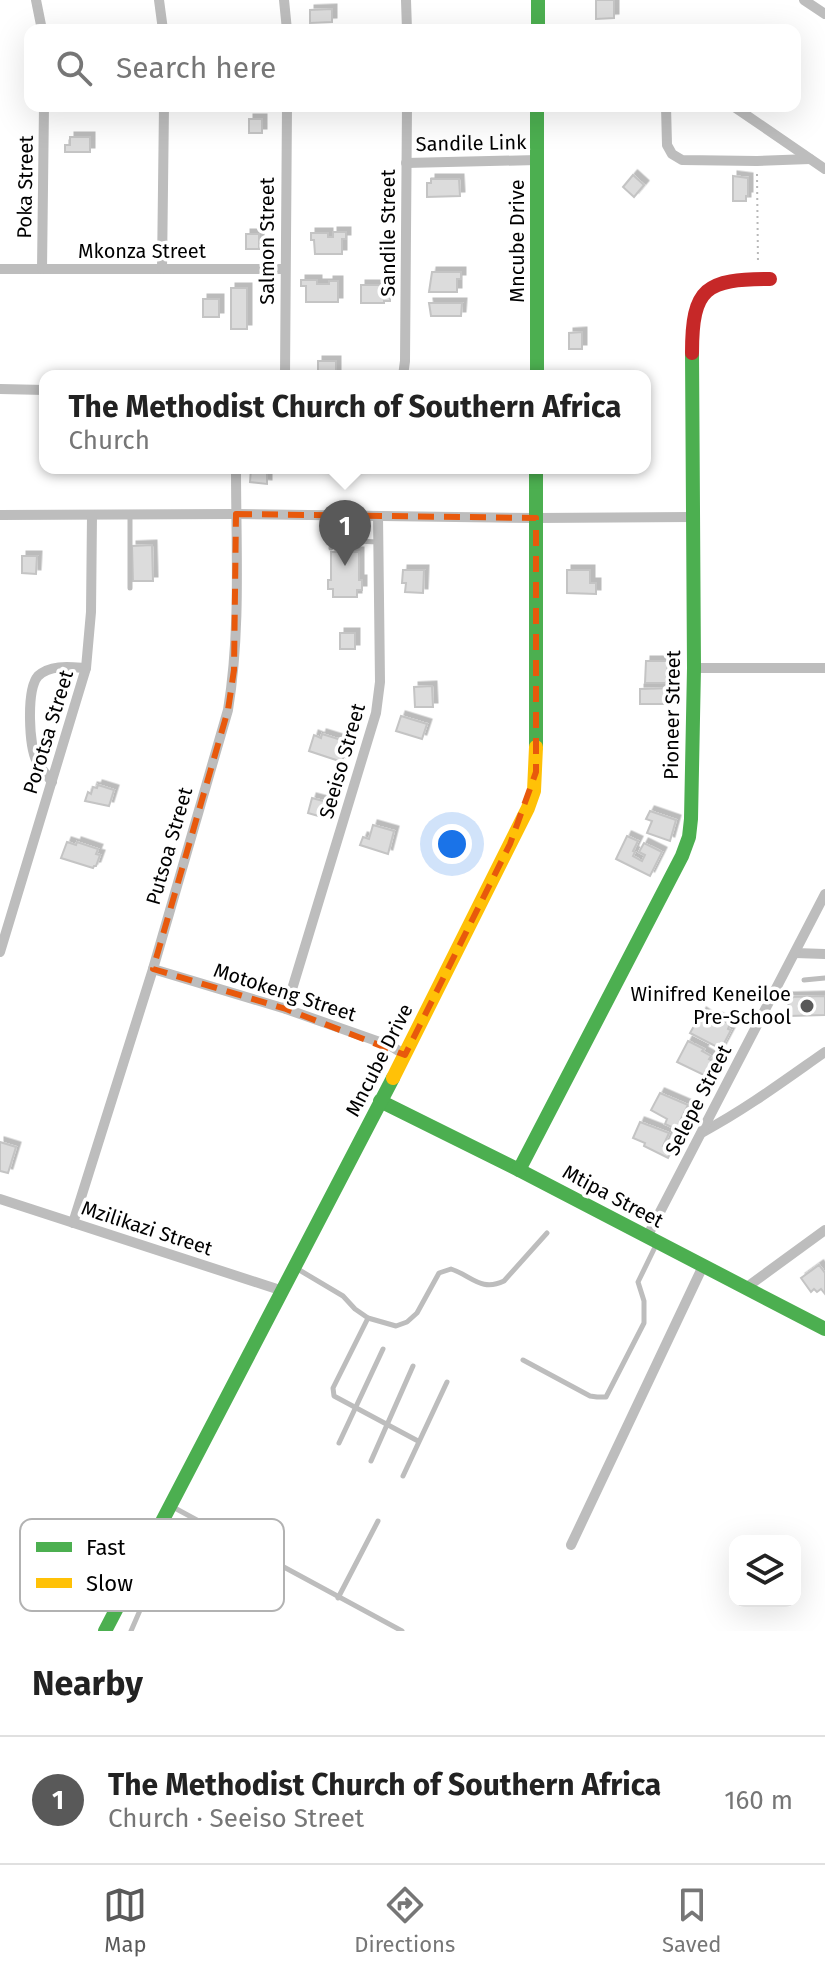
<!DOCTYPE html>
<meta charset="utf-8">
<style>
body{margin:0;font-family:"Fira Sans",sans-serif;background:#f2f2f2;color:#222}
.controls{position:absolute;right:24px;bottom:24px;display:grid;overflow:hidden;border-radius:16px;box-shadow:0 8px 32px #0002}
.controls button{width:72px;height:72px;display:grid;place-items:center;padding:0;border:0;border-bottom:2px solid #e0e0e0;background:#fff;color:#222;font:40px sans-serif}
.you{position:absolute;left:452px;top:844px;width:28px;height:28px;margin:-20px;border:6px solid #fff;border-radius:50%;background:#1a73e8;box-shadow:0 0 0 12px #1a73e833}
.badge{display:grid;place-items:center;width:52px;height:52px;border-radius:50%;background:#595959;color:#fff;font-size:26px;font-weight:700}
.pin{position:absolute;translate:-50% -66px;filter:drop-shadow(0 2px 4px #0008)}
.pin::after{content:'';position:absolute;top:42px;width:28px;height:24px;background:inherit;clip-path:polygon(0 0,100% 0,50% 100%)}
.popup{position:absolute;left:39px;top:370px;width:612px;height:104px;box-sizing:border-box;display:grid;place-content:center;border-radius:16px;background:#fff;filter:drop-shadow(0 2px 6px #0005);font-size:26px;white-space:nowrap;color:#767676}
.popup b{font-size:30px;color:#222}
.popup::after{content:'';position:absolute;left:50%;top:100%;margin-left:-16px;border:16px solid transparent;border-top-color:#fff}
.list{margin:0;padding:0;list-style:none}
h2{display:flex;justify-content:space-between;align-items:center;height:104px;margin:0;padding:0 32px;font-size:34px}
h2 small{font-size:26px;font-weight:400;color:#767676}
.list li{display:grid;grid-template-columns:52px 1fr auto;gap:24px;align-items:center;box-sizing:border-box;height:128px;padding:0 32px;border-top:2px solid #e0e0e0}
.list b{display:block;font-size:30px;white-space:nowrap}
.list p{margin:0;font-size:26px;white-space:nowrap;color:#767676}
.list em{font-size:26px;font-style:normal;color:#767676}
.icon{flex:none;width:44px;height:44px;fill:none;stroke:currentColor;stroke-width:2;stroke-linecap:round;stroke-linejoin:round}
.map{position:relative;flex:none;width:825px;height:1631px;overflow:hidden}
.search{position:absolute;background:#fff;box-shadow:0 8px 32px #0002;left:24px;right:24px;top:24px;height:88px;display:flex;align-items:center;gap:20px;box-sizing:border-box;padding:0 28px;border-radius:16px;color:#767676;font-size:30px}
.sheet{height:232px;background:#fff}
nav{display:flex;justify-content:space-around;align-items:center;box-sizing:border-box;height:112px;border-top:2px solid #e0e0e0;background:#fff;font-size:22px;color:#767676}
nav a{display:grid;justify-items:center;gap:4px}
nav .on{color:#595959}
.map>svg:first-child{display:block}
.building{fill:#dcdcdc;stroke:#c4c4c4;stroke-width:2;filter:url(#shadow)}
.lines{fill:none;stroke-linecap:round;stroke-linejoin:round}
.path{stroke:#b8b8b8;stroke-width:2;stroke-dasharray:2 4;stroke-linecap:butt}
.lane{stroke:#bdbdbd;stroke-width:5}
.street{stroke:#bdbdbd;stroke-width:10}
.fast{stroke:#4caf50;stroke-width:14}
.slow{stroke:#ffc107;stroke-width:14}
.jam{stroke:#c62828;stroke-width:14}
.marked{fill:none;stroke:#e8590c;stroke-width:6;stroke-dasharray:16 10;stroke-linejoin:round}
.poi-dot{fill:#595959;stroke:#fff;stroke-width:3}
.labels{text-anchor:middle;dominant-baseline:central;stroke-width:7;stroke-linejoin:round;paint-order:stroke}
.street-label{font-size:20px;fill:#000;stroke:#fff}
.poi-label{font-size:20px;fill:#000;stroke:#fff;text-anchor:end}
.key{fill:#fff;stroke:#b2b2b2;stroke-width:2}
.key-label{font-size:22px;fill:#000}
</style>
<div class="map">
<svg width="825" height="1631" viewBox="0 0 825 1631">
<defs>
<filter id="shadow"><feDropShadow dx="4.5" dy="-4.5" stdDeviation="0" flood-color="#0004"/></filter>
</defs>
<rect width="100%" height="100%" fill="#fff"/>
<g class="building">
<path d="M596 0H614V18L596 19Z"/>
<path d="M332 9V22L310 23V10Z"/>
<rect x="249" y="119" width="13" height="14"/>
<path d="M70 137H90V152H65V145H70Z"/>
<path d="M633 175 644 185 634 197 623 187Z"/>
<path d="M733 176 748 178V196H746V201H733Z"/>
<path d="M431 179H459L460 196 427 197V183H431Z"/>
<path d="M333 232H346V239H342V254H315L314 240H311V233H328V237H333Z"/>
<rect x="246" y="234" width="13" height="15"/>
<path d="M432 272H461V279H457V292H429Z"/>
<path d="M301 280H317V284H329V281H338V302H306V286H301Z"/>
<path d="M361 285H390V301H384V303H361Z"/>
<rect x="231" y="288" width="16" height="41"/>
<rect x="203" y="299" width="16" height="18"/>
<path d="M429 303H462L461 316H431Z"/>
<path d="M582 332V349H569V333Z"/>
<rect x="318" y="361" width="18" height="14"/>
<path d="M251 468H267H265V471H267V484L250 482Z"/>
<path d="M152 545 153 581H133L132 546Z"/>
<path d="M331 552H359V580H362V590H357V597H333V589H328V580H331Z"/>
<path d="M22 556H37L36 574 22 573Z"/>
<path d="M403 570H424L423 593 405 592 406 583H402Z"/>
<path d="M567 570H590V583H596V594L567 593Z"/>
<rect x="340" y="633" width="15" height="16"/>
<path d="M646 661H668L666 683H645Z"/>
<path d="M432 686 433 707H415L414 687Z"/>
<path d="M672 688V704H640V689Z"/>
<path d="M401 716 427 724 422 739 396 731Z"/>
<path d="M322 734 348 742 342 762 309 751 314 735 321 738Z"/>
<path d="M98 785 114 790 109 806 85 801 88 792 91 794 93 787 97 788Z"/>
<path d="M312 798 327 802 322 817 308 813Z"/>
<path d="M650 811 676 820 670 841 647 833 652 821 646 819Z"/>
<path d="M373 825 394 831 388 854 360 845 363 837 369 839Z"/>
<path d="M627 836 638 841 633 851 635 852 633 856 642 861 645 855 639 852 644 843 662 852 650 876 616 859Z"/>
<path d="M67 842 76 845 77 842 98 849 96 854 100 855 96 866H94L93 868 61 858Z"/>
<path d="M825 996V1015L789 1016 788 997Z"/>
<path d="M702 1012 715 1021 717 1017 730 1024 728 1029 731 1030 721 1049 690 1033Z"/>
<path d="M688 1041 704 1049 702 1051 711 1056 709 1059 717 1063 710 1078 677 1062Z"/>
<path d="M660 1093 688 1105 679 1123 681 1124 678 1130 665 1124 667 1119 651 1110Z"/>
<path d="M640 1122 669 1133 663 1146 672 1150 668 1158 644 1146 645 1143 633 1138Z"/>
<path d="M0 1142 16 1147 8 1173 0 1171Z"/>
<path d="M819 1265 825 1273V1294L821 1289 817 1292 814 1289 811 1292 801 1278Z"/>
</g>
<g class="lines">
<path class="path" d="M757 174 758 264"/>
<g class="lane">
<path d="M130 516V588"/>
<path d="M331 548 332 541 335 540 378 542"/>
<path d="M804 980 825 978"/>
<path d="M296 1268 343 1296 355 1309 368 1318 396 1326 407 1322 417 1313 439 1273 451 1269C472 1276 481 1292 504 1281L547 1233"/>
<path d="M368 1318 333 1388 334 1396 418 1441"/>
<path d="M523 1360 590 1396 597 1397H606L644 1323V1301L638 1282 657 1243"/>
<path d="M339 1443 383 1349"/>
<path d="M371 1461 413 1366"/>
<path d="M403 1476 447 1382"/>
<path d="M171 1506 402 1631"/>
<path d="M125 1593C133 1596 141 1602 149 1602 176 1603 172 1563 195 1564 209 1565 223 1576 236 1582"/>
<path d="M338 1598 378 1521"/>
<path d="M131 1631 144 1601"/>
</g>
<g class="street">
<path d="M36 0 42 30"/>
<path d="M159 0 163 30"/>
<path d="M284 0 287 30"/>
<path d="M406 0 407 30"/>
<path d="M804 0 825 14"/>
<path d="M666 106 667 145 672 154 682 160 757 161 810 159"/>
<path d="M733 106 825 169"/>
<path d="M406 163 537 160"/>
<path d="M0 269H284"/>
<path d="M42 269 44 106"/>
<path d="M162 269 164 106"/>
<path d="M285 376 287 106"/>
<path d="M403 376 405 361 407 106"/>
<path d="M0 389 45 390"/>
<path d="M0 515 236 514 536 518 692 517"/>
<path d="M694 668H825"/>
<path d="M52 782C48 776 41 769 37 762 29 747 26 690 38 676 51 664 71 667 86 668"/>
<path d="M0 952 86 668 91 612 92 515"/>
<path d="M795 953 825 954"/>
<path d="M153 969 286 1009 391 1046 405 1055"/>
<path d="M286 1009 376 713 380 682 378 516"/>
<path d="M703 1132C746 1109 785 1080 825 1052"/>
<path d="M0 1199 283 1291"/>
<path d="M73 1223 153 969 228 710C241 630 236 549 236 468"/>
<path d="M647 1237 825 894"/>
<path d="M747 1287 825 1230"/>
<path d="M571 1545 703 1266"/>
</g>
<g class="fast">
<path d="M538 0V30"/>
<path d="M537 106V376"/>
<path d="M536 468V747"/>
<path d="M380 1101 519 1170 825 1329"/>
<path d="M519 1170 682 856 689 837 691 819 694 668 692 353"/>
<path d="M105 1631 393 1078"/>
</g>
<path class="slow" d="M393 1078 528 808 534 791 536 747"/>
<path class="jam" d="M692 353C692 287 706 279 770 279"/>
</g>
<path class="marked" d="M236 514 536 518V772L510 844 405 1055 286 1009 153 969 228 710 234 670Z"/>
<circle class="poi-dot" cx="807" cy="1006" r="8"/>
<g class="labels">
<g class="street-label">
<text transform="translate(471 143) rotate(-1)">Sandile Link</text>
<text transform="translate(25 187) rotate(-89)">Poka Street</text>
<text transform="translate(388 233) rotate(-90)">Sandile Street</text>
<text transform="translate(267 241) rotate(-90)">Salmon Street</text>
<text transform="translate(517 241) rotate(-90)">Mncube Drive</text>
<text x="142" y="251">Mkonza Street</text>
<text transform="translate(672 715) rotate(-89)">Pioneer Street</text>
<text transform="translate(48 732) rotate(-73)">Porotsa Street</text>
<text transform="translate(342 761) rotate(-74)">Seeiso Street</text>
<text transform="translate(169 846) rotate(-74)">Putsoa Street</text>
<text transform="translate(285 992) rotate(18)">Motokeng Street</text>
<text transform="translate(379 1060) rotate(-63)">Mncube Drive</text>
<text transform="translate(698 1100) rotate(-63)">Selepe Street</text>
<text transform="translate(613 1196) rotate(28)">Mtipa Street</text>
<text transform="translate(147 1228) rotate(18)">Mzilikazi Street</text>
</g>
<g class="poi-label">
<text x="791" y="994">Winifred Keneiloe<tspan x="791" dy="23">Pre-School</tspan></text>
</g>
</g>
<rect x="20" y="1519" width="264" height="92" rx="12" class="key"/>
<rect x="36" y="1542" width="36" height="10" fill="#4caf50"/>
<rect x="36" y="1578" width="36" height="10" fill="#ffc107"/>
<g class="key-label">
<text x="86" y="1555">Fast</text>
<text x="86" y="1591">Slow</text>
</g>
</svg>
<div class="controls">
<button><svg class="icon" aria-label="layers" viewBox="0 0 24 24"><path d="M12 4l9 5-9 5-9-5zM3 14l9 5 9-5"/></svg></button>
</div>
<div class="you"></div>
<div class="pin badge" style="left:345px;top:566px">1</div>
<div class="popup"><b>The Methodist Church of Southern Africa</b>Church</div>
<div class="search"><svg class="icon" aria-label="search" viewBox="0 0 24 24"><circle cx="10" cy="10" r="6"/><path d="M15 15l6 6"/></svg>Search here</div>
</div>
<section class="sheet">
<h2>Nearby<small></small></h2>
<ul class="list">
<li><span class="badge">1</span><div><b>The Methodist Church of Southern Africa</b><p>Church · Seeiso Street</p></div><em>160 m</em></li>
</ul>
</section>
<nav>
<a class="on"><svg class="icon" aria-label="map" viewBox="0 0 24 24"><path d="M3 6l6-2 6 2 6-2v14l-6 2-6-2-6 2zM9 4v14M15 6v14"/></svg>Map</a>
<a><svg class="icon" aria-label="directions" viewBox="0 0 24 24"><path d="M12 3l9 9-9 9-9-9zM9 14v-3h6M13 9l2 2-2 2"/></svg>Directions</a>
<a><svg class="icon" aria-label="saved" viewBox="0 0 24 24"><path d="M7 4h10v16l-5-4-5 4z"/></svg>Saved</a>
</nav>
